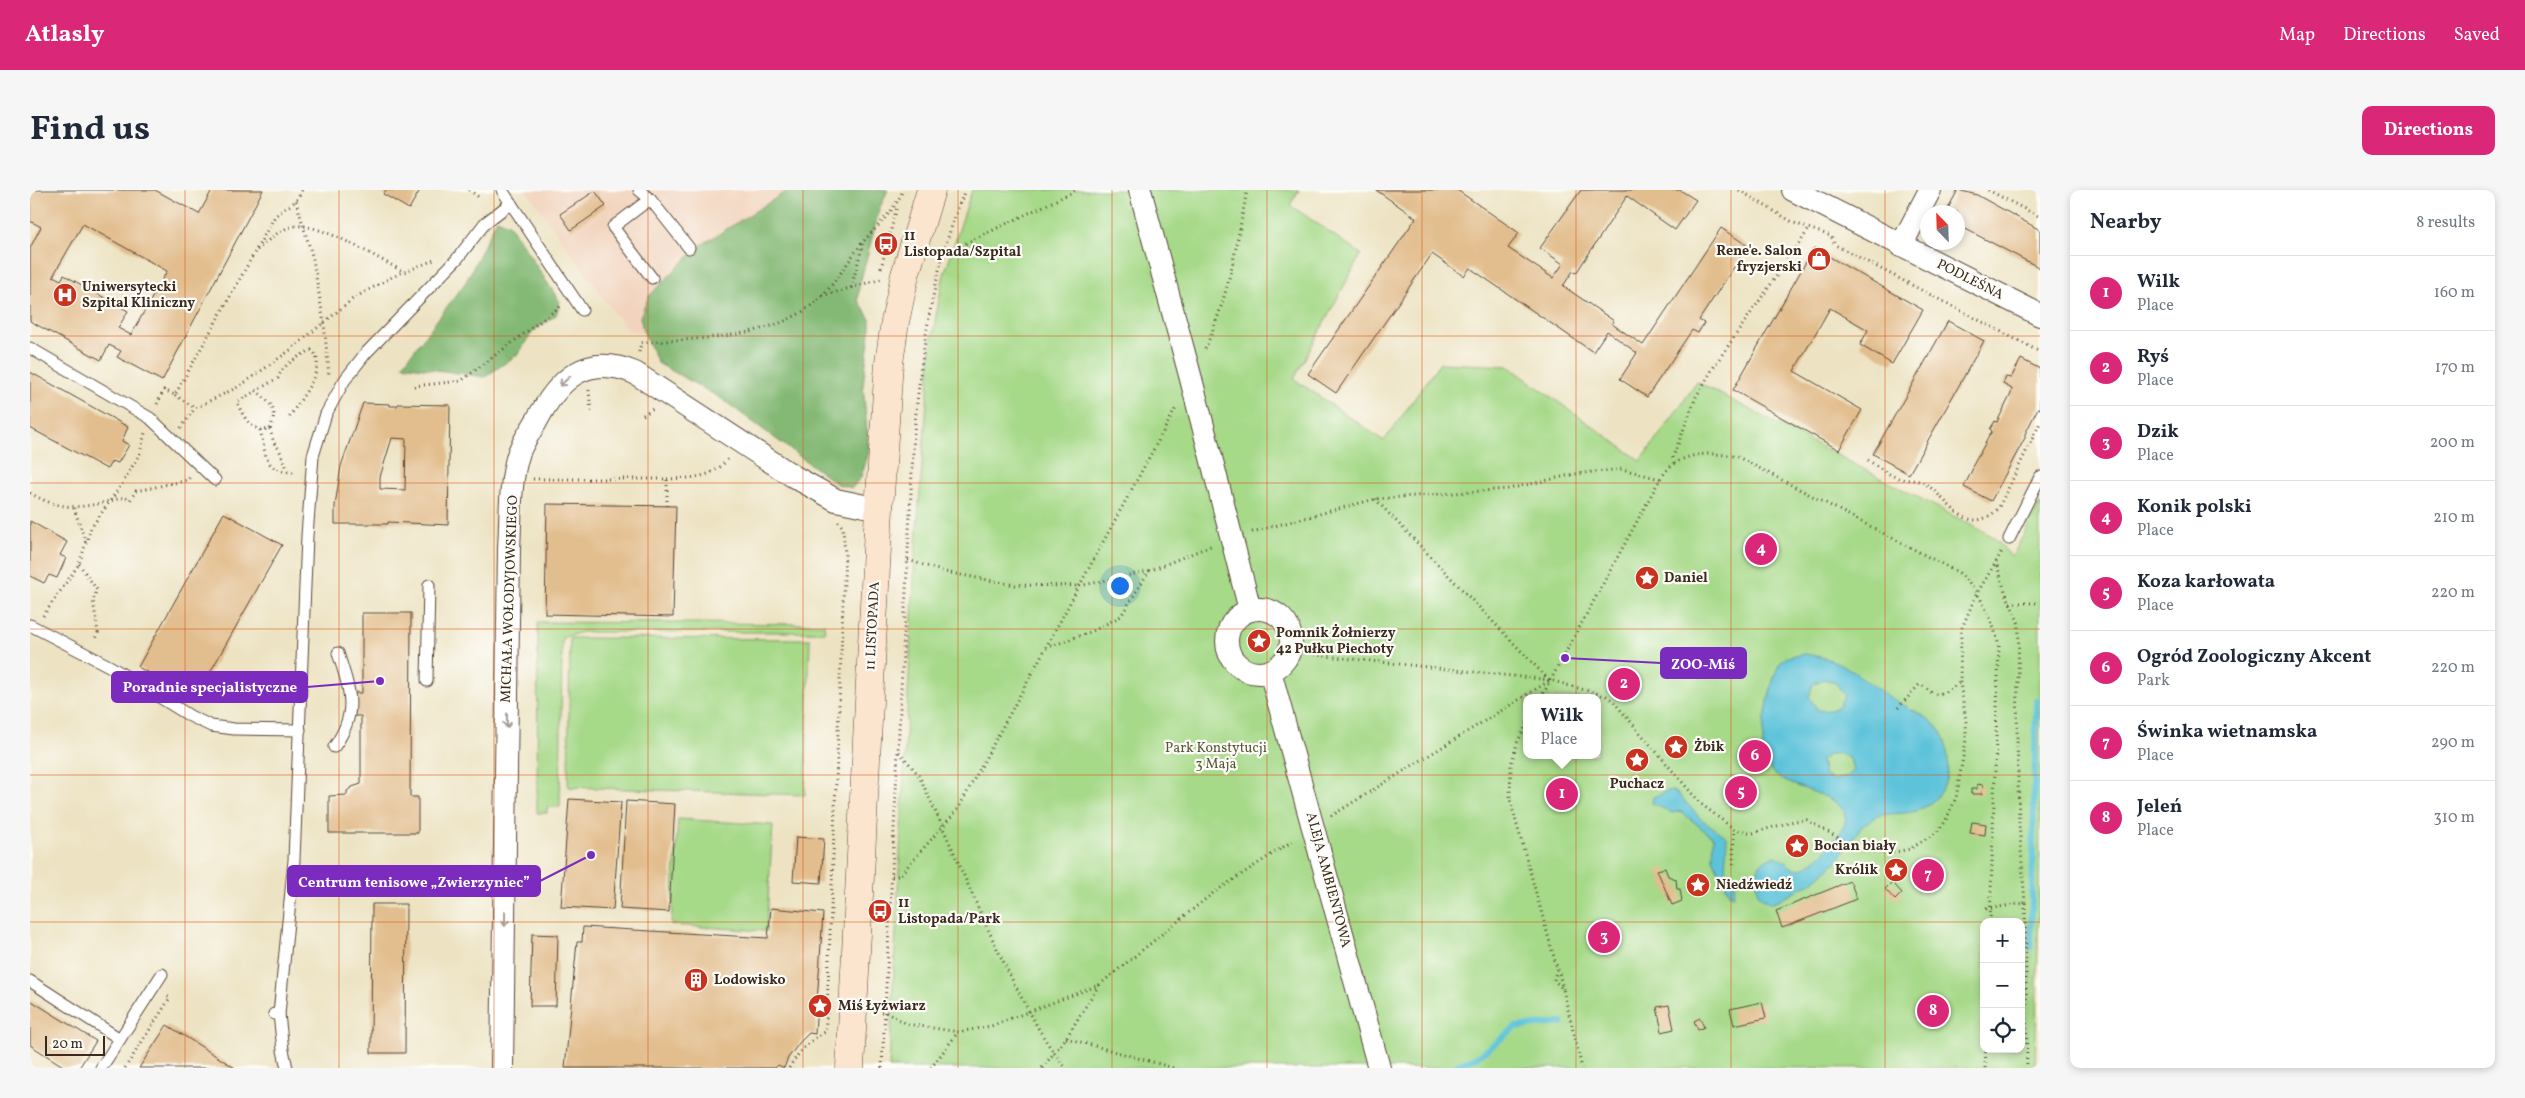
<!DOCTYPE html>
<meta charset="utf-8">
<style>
body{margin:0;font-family:Vollkorn,serif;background:#f6f6f7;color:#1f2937}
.controls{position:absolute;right:15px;bottom:15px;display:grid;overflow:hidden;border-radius:10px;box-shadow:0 2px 8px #0003}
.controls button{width:45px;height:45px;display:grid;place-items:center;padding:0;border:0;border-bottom:1px solid #e0e1e3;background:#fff;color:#1f2937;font:25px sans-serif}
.compass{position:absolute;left:1890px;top:15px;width:45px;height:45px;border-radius:50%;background:#fff;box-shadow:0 2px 8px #0003;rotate:337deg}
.scale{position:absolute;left:15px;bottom:12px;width:60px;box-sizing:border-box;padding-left:5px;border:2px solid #3b2a1e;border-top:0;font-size:14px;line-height:18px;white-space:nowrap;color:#3b2a1e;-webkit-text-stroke:4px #fdfcf7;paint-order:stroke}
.you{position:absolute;left:1089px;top:395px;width:18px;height:18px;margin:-12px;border:4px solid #fff;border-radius:50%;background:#1a73e8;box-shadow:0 0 0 8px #1a73e833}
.badge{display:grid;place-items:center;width:32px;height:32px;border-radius:50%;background:#db2777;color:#fff;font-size:16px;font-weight:700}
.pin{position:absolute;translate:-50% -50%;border:2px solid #fff;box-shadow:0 1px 5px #0006}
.popup{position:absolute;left:1493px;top:504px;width:78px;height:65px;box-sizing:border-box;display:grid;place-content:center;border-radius:10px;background:#fff;filter:drop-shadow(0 1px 4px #0005);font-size:16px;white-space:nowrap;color:#747a83}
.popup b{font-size:19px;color:#1f2937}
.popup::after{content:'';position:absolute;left:50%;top:100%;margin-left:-10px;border:10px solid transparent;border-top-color:#fff}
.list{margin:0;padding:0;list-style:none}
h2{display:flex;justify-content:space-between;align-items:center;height:65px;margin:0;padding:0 20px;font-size:21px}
h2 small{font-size:16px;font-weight:400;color:#747a83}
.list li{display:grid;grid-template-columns:32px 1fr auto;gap:15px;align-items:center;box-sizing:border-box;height:75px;padding:0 20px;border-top:1px solid #e0e1e3}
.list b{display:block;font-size:19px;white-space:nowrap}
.list p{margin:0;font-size:16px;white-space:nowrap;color:#747a83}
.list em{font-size:16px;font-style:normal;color:#747a83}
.icon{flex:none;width:28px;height:28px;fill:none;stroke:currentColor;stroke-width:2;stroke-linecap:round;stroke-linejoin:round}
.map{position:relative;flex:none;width:2010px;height:878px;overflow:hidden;border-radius:10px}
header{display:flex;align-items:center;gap:30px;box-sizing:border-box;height:70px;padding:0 25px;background:#db2777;color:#fff}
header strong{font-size:24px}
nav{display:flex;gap:28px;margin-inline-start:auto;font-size:18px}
.intro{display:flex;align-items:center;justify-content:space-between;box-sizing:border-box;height:120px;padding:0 30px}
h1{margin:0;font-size:35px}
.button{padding:12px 22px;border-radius:10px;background:#db2777;color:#fff;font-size:18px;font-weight:700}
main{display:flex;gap:30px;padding:0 30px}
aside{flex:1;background:#fff;border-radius:10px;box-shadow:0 2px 8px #0003}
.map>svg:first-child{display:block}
.built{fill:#f2d4be}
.green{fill:#a6d988;stroke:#708253;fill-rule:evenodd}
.forest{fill:#84b974;stroke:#607249}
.water{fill:#5dc3da;stroke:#4c767c;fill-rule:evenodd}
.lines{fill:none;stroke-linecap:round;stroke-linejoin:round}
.stream{stroke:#5dc3da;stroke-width:6}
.building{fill:#e2bd8d;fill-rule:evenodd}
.lane-casing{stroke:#564637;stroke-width:13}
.street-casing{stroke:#564637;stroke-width:24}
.secondary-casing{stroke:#564637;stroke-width:29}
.path{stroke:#564637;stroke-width:3;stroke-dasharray:1 4;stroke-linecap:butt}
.lane{stroke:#fff;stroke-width:11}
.street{stroke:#fff;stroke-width:22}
.secondary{stroke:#fce5cf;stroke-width:28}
.oneway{stroke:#a79f9a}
.grid{fill:none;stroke:#d7540e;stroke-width:1;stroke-opacity:0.55}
.labels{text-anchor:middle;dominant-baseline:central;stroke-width:4.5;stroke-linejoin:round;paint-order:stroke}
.poi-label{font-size:14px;font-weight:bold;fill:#3b2a1e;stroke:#fdfcf7;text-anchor:start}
.street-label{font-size:14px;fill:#3b2a1e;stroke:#fdfcf7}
.park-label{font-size:14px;fill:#565638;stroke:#fdfcf7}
.leader{fill:none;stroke:#7b2cbf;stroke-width:2}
.callout-dot{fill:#7b2cbf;stroke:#fdfcf7;stroke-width:2}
.callout{fill:#7b2cbf;stroke:#7b2cbf;stroke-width:2}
.callout-label{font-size:15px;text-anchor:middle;font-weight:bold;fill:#fff}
</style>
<header>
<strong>Atlasly</strong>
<nav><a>Map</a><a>Directions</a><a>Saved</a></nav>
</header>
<div class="intro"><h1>Find us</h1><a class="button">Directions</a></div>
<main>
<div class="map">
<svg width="2010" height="878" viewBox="0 0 2010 878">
<rect width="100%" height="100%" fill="#fdfcf7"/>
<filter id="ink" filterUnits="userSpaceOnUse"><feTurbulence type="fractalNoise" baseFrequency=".02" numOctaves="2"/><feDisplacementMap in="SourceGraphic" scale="10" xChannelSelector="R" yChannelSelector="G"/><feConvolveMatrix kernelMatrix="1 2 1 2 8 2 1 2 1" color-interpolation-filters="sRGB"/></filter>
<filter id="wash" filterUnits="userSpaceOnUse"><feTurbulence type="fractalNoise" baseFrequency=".0096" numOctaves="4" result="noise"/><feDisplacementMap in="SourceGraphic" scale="20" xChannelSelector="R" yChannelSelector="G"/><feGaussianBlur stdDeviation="1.12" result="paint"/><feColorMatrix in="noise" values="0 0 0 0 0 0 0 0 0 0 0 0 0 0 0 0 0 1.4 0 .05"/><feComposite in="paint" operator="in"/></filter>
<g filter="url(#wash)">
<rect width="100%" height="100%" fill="#ede3c3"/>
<path class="built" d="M496 0H856L625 144 600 141 594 136Z"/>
<g class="green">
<path d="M942 0H1269L1260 15 1331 64 1264 189 1354 251 1410 173 1478 176 1611 271 1667 192 1962 346 1982 367 2010 313V664L2005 878H859L885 367 902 148 913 88ZM1497 508H1567V565H1497ZM1954 732H1991V859H1954Z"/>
<path d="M508 432 794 434 795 442H552L532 448 530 617H517V623H507Z"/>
<path d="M540 448 780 449 775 605 538 597Z"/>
<path d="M648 629 743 635 736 741 641 735Z"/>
</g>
<g class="forest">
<path d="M759 0H858L850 17 829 97 828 110 840 129V142L833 195 839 262 831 287 822 298 807 294 692 209 628 173 613 140 610 127 619 106 668 57Z"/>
<path d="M467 29 479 34 530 112 526 125 503 141 488 164 455 187 373 175 436 92Z"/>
</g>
<g class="water">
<path d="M1775 464C1818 470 1826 486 1861 508 1891 527 1918 528 1918 573 1918 584 1916 595 1908 605 1885 634 1861 616 1840 630 1824 641 1817 661 1804 674 1786 692 1763 705 1740 713L1728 705C1725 688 1725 669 1746 666L1763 678 1772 679C1788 670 1797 660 1808 646 1841 602 1755 604 1740 579 1734 570 1732 560 1733 550 1733 535 1742 478 1753 470 1759 465 1767 465 1775 464ZM1794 489 1806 493 1814 505C1810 519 1801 522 1788 520L1779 507 1783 494ZM1809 563 1820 569 1823 580 1817 587 1803 590 1794 585 1791 571 1798 565Z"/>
<path d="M1641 600 1648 604 1671 629 1697 647 1695 678 1700 686 1706 685 1703 706 1700 705 1683 669 1684 648 1650 621 1642 623 1622 613 1623 607Z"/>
</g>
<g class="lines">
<g class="stream">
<path d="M2001 757 2006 511"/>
<path d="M1421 878 1449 866 1486 837 1532 833"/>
</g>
</g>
<g id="blocks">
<g class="building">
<path d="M0 0H125L169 24 182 0H233L132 191 87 167 91 161 79 155 71 170 0 131V58L11 37 0 31ZM53 34 137 81 101 145 88 138 98 121 34 85 31 90 23 86Z"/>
<path d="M356 0H390L379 19 353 4Z"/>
<path d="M1346 0H1427L1489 43 1478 58 1523 88 1533 74 1510 58 1551 0H1650L1666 10 1645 40 1597 6 1546 83 1543 81 1533 96 1584 131 1582 134 1613 155 1691 38 1718 56 1669 130 1674 133 1668 143 1662 140 1617 207 1590 189 1607 163 1577 141 1563 162 1440 78 1434 86 1402 64 1306 203 1278 184 1386 28Z"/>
<path d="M1928 0 1947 5 2010 40V78L1928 35V22H1916Z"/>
<path d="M565 1 576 16 541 40 530 24Z"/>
<path d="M1784 58 1893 120 1862 174 1830 155 1838 140 1800 118 1764 181 1832 220 1809 260 1703 200Z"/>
<path d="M1918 131 1954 151 1879 284 1843 264Z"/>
<path d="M1991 169 2010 179V219L2008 218 1994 246H1996L1961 311 1934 297 1943 278 1942 277 1962 241 1960 239 1965 231 1967 232 1981 204 1982 199 1973 194 1976 187 1981 188Z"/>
<path d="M0 182 98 237 92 251 99 255 88 273 82 271 77 279 0 238Z"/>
<path d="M333 213 360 214V216H367L368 214 420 215 418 335 358 332V334H305V316L311 276ZM362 248 376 249 375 300 350 299V287Z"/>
<path d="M517 314 646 316 643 427 515 424Z"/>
<path d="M194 323 252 355 165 509 108 477Z"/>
<path d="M0 331 37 352 30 365 36 368 27 388 19 385 14 393 0 386Z"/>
<path d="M332 423H381L380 607H388V643H299V606L317 605V601L322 597 331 594V526H324V503H332Z"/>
<path d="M1947 594 1953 595 1952 604H1941V599H1947Z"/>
<path d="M539 609 591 612 583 720 531 717Z"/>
<path d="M596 611 645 614 639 722 590 719Z"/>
<path d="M1942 632 1956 634 1955 645 1940 643Z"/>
<path d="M766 647 794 649 791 693 763 691Z"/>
<path d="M1635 678 1638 686 1646 689 1647 699H1650L1652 711 1642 715 1627 680Z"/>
<path d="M1820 691 1827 709 1752 738 1746 721Z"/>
<path d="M1862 692 1872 703 1865 710 1855 699Z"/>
<path d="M342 714H376L375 863H341Z"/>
<path d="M741 718 793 723 785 844 779 843 770 852 758 868 754 878 748 875 745 878H535L547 752H552L553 737 738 748Z"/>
<path d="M502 744 528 745 526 816H500Z"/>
<path d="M0 810 66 851 49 878H36L0 855Z"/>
<path d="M1732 812 1736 828 1704 835 1700 819Z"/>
<path d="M1639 815 1644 839 1632 842 1627 817Z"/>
<path d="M1670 828 1674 837 1668 840 1664 831Z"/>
<path d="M137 835 205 878H109Z"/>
</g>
</g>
</g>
<g filter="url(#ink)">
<use href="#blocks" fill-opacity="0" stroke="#564637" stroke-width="1"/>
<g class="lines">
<g class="lane-casing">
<g id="lane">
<path d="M472 0 552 120"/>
<path d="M609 0 620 9 659 58"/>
<path d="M620 9 583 37 622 88"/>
<path d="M0 158 120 228 185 290"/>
<path d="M1979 349 2010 287"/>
<path d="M0 435 81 477 160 526 181 536 204 539 270 540"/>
<path d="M397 491 399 395"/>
<path d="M304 557C329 522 320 501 308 463"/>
<path d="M0 791 90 849 71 878"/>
<path d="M244 824H249L264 670 277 346 283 266 296 224 314 191 335 164 427 69 455 33 481 13"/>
<path d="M249 824 253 860 257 878"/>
<path d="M90 849 132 784"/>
</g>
</g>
<g class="street-casing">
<g id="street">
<path d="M1110 0 1161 189 1220 420"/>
<path d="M1763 0 2010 125"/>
<path d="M1871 56 1900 0"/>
<circle cx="1229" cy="451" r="32"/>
<path d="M1240 481 1349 878"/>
<path d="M472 878 479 358C481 327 479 292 489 262 493 252 500 242 506 232 528 190 555 162 605 183L763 286 806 310 849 319"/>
</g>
</g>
<g class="secondary-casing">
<path id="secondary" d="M820 878 849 319 859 173 865 132 875 85 901 0"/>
</g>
<g class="path">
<path d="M439 0 450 8"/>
<path d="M1709 0 1764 33 1801 46 1805 55 2010 162"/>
<path d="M1958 0 2010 27"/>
<path d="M266 11 283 69 294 133 299 185"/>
<path d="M227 60C238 51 250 38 265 36 291 33 349 69 374 82"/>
<path d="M913 64 1047 0"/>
<path d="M851 78 867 17"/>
<path d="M821 98 833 54"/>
<path d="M792 106 851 89"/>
<path d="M1175 159C1198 108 1207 54 1217 0"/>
<path d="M609 162 611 153C670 147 748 151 792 106 806 92 817 73 829 57 844 38 864 23 873 0"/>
<path d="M384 196 431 191 531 116"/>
<path d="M226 200C241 215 249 217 240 239 222 243 213 227 207 212L248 188C252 175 269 166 281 160 301 174 267 213 259 228"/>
<path d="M559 200 561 222"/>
<path d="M145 205 165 218 210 196 259 161 324 108 362 87 404 70"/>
<path d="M127 214 134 200 145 205 245 26 266 11 272 0"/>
<path d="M613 225 623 219"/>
<path d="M151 238 165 218"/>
<path d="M240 239 244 253 249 259 258 281"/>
<path d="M230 240C237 265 232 283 267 282"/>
<path d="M1838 270C1847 276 1857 284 1868 288 1876 291 1887 289 1894 293 1918 307 1935 350 1968 319L2010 233"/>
<path d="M1644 273 1643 267 1666 207 1685 175 1779 39"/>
<path d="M503 289H637V316"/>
<path d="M637 289C661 288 684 289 699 267"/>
<path d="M0 303C36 324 57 317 95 307L100 310 106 301 158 290 160 287"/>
<path d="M1345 309 1519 490"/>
<path d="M44 318 56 353"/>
<path d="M1222 342 1345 309 1478 299 1545 284 1592 279 1630 289"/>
<path d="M878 370 915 382 985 395 1049 396 1119 381"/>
<path d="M49 374 67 400 63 410 68 443 64 451"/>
<path d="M1980 413H2010"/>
<path d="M13 426 49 374 61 338 92 294 110 263 115 243"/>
<path d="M1016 458 1063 441 1091 426 1119 381 1183 355"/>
<path d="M1260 460 1285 465 1520 490 1576 506 1582 510 1671 614 1704 639 1723 643 1764 631 1777 630 1828 659 1855 664 1880 659 1907 642 1915 632 1926 608 1936 550V530L1930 493 1931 440 1947 403 1966 372"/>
<path d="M1511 508 1630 289C1634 284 1638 278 1643 275 1660 261 1688 263 1708 267L1929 383C1951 403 1962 428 1969 456L1960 732"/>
<path d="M1868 518 1889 495C1896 496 1897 501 1903 503 1911 507 1923 497 1929 493"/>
<path d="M1497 534 1487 553 1481 575 1480 610 1527 778 1524 790 1533 799 1552 878"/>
<path d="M869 562 888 584C922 655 950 727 986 797 1001 825 1015 854 1036 878"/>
<path d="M1301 626 1519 491"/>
<path d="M1703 674 1704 639"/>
<path d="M862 686H869L928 619 1146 218"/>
<path d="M1995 713 1997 878"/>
<path d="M1956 719 1995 713 1989 633 1987 546 1989 434 1975 401 1966 372 1972 361"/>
<path d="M1528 779 1533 799"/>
<path d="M797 820 815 364 813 338 808 331"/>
<path d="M846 822H855L877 834 929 842 961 836 1069 795 1183 703 1264 650"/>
<path d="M1036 848 1144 878"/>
<path d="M95 878 140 808 135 805"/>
<path d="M759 878C769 861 778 852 795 842L797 820H800"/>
<path d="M852 878 884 242C892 159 903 78 935 0"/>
<path d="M901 878 928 842"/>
<path d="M1012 878 1036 848 1069 795"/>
<path d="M1955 878 1956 859"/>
</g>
<use href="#lane" class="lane"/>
<use href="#street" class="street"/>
<use href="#secondary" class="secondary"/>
</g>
<defs><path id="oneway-shaft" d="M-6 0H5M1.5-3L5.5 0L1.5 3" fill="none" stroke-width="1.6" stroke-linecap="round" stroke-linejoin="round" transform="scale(1.25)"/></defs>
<g class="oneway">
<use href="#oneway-shaft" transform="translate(535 191) rotate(138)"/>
<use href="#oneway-shaft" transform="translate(477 531) rotate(90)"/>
<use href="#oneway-shaft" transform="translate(475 729) rotate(91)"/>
</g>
</g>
<path class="grid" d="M155 0V878M309 0V878M464 0V878M618 0V878M773 0V878M928 0V878M1082 0V878M1237 0V878M1392 0V878M1546 0V878M1701 0V878M1855 0V878M0 146H2010M0 293H2010M0 439H2010M0 585H2010M0 732H2010"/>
<defs>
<g id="bus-disc" transform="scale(1.25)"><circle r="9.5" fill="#c8321e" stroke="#fdfcf7"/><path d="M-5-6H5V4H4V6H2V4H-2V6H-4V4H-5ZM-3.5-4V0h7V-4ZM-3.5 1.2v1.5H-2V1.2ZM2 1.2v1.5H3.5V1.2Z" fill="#fff"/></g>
<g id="shop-disc" transform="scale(1.25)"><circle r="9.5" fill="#c8321e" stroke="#fdfcf7"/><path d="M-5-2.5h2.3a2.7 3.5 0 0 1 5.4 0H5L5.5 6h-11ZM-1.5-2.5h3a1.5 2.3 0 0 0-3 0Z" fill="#fff"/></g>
<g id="hospital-disc" transform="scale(1.25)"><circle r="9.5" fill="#c8321e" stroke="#fdfcf7"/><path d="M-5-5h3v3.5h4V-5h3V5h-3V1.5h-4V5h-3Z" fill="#fff"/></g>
<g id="sight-disc" transform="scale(1.25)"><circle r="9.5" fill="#c8321e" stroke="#fdfcf7"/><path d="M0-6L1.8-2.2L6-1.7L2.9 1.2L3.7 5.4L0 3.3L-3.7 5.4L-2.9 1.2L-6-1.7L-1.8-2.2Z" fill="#fff"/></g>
<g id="building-disc" transform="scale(1.25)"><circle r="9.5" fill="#c8321e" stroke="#fdfcf7"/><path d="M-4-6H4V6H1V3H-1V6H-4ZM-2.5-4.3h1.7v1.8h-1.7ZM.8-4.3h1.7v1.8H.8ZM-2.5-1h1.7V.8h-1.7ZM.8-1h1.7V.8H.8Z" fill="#fff"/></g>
</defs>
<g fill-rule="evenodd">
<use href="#bus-disc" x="856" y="54"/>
<use href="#shop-disc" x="1789" y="69"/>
<use href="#hospital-disc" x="35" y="105"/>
<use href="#sight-disc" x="1617" y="388"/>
<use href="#sight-disc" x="1229" y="451"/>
<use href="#sight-disc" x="1646" y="557"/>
<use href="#sight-disc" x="1607" y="570"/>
<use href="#sight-disc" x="1767" y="656"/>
<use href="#sight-disc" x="1866" y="680"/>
<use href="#sight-disc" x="1668" y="695"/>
<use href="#bus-disc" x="850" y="721"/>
<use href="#building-disc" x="666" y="790"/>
<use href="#sight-disc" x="790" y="816"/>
</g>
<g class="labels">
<g class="poi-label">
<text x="874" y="46">11<tspan x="874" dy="16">Listopada/Szpital</tspan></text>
<text x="1772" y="61" text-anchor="end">Rene'e. Salon<tspan x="1772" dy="16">fryzjerski</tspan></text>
<text x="52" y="97">Uniwersytecki<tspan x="52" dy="16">Szpital Kliniczny</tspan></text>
<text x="1634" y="388">Daniel</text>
<text x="1246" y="443">Pomnik Żołnierzy<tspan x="1246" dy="16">42 Pułku Piechoty</tspan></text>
<text x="1664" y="557">Żbik</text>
<text x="1607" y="594" text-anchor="middle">Puchacz</text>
<text x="1784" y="656">Bocian biały</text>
<text x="1848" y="680" text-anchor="end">Królik</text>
<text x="1686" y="695">Niedźwiedź</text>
<text x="868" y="713">11<tspan x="868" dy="16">Listopada/Park</tspan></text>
<text x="684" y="790">Lodowisko</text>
<text x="808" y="816">Miś Łyżwiarz</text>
</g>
<g class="street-label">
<text transform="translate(1940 90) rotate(27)">PODLEŚNA</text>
<text transform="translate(480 409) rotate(-88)">MICHAŁA WOŁODYJOWSKIEGO</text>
<text transform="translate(843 436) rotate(-87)">11 LISTOPADA</text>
<text transform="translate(1298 690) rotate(75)">ALEJA AMBIENTOWA</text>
</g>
<g class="park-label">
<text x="1186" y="558">Park Konstytucji<tspan x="1186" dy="16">3 Maja</tspan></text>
</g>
</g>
<path class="leader" d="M1535 468L1631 473M350 491L277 497M561 665L510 691"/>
<g class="callout-dot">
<circle cx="1535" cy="468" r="5"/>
<circle cx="350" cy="491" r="5"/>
<circle cx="561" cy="665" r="5"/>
</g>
<g class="callout">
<rect x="1631" y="458" width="85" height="30" rx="5"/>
<rect x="82" y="482" width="195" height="30" rx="5"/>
<rect x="258" y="676" width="252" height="30" rx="5"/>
</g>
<g class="callout-label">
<text x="1673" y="479">ZOO-Miś</text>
<text x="180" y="502">Poradnie specjalistyczne</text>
<text x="384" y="697">Centrum tenisowe „Zwierzyniec”</text>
</g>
</svg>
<div class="controls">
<button>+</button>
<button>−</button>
<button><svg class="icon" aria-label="locate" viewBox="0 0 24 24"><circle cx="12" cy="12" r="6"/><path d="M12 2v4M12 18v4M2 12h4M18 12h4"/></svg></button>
</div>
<svg class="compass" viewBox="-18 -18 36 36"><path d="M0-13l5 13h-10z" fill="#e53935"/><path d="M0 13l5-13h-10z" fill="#747a83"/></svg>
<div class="scale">20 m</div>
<div class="you"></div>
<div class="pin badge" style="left:1532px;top:604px">1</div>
<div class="popup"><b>Wilk</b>Place</div>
<div class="pin badge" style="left:1594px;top:494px">2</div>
<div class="pin badge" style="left:1574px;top:747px">3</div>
<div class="pin badge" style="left:1731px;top:359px">4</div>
<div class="pin badge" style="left:1711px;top:602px">5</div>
<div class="pin badge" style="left:1725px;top:566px">6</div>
<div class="pin badge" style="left:1898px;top:685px">7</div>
<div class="pin badge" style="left:1903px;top:821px">8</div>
</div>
<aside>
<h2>Nearby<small>8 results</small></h2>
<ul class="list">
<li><span class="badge">1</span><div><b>Wilk</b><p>Place</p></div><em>160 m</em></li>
<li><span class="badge">2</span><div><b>Ryś</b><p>Place</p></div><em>170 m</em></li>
<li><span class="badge">3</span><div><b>Dzik</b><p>Place</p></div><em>200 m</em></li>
<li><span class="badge">4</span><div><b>Konik polski</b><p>Place</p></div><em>210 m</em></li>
<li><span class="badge">5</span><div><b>Koza karłowata</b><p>Place</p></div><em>220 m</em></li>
<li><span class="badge">6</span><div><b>Ogród Zoologiczny Akcent</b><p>Park</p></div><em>220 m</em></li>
<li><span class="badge">7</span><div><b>Świnka wietnamska</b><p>Place</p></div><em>290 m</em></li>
<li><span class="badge">8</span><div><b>Jeleń</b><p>Place</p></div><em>310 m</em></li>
</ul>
</aside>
</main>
